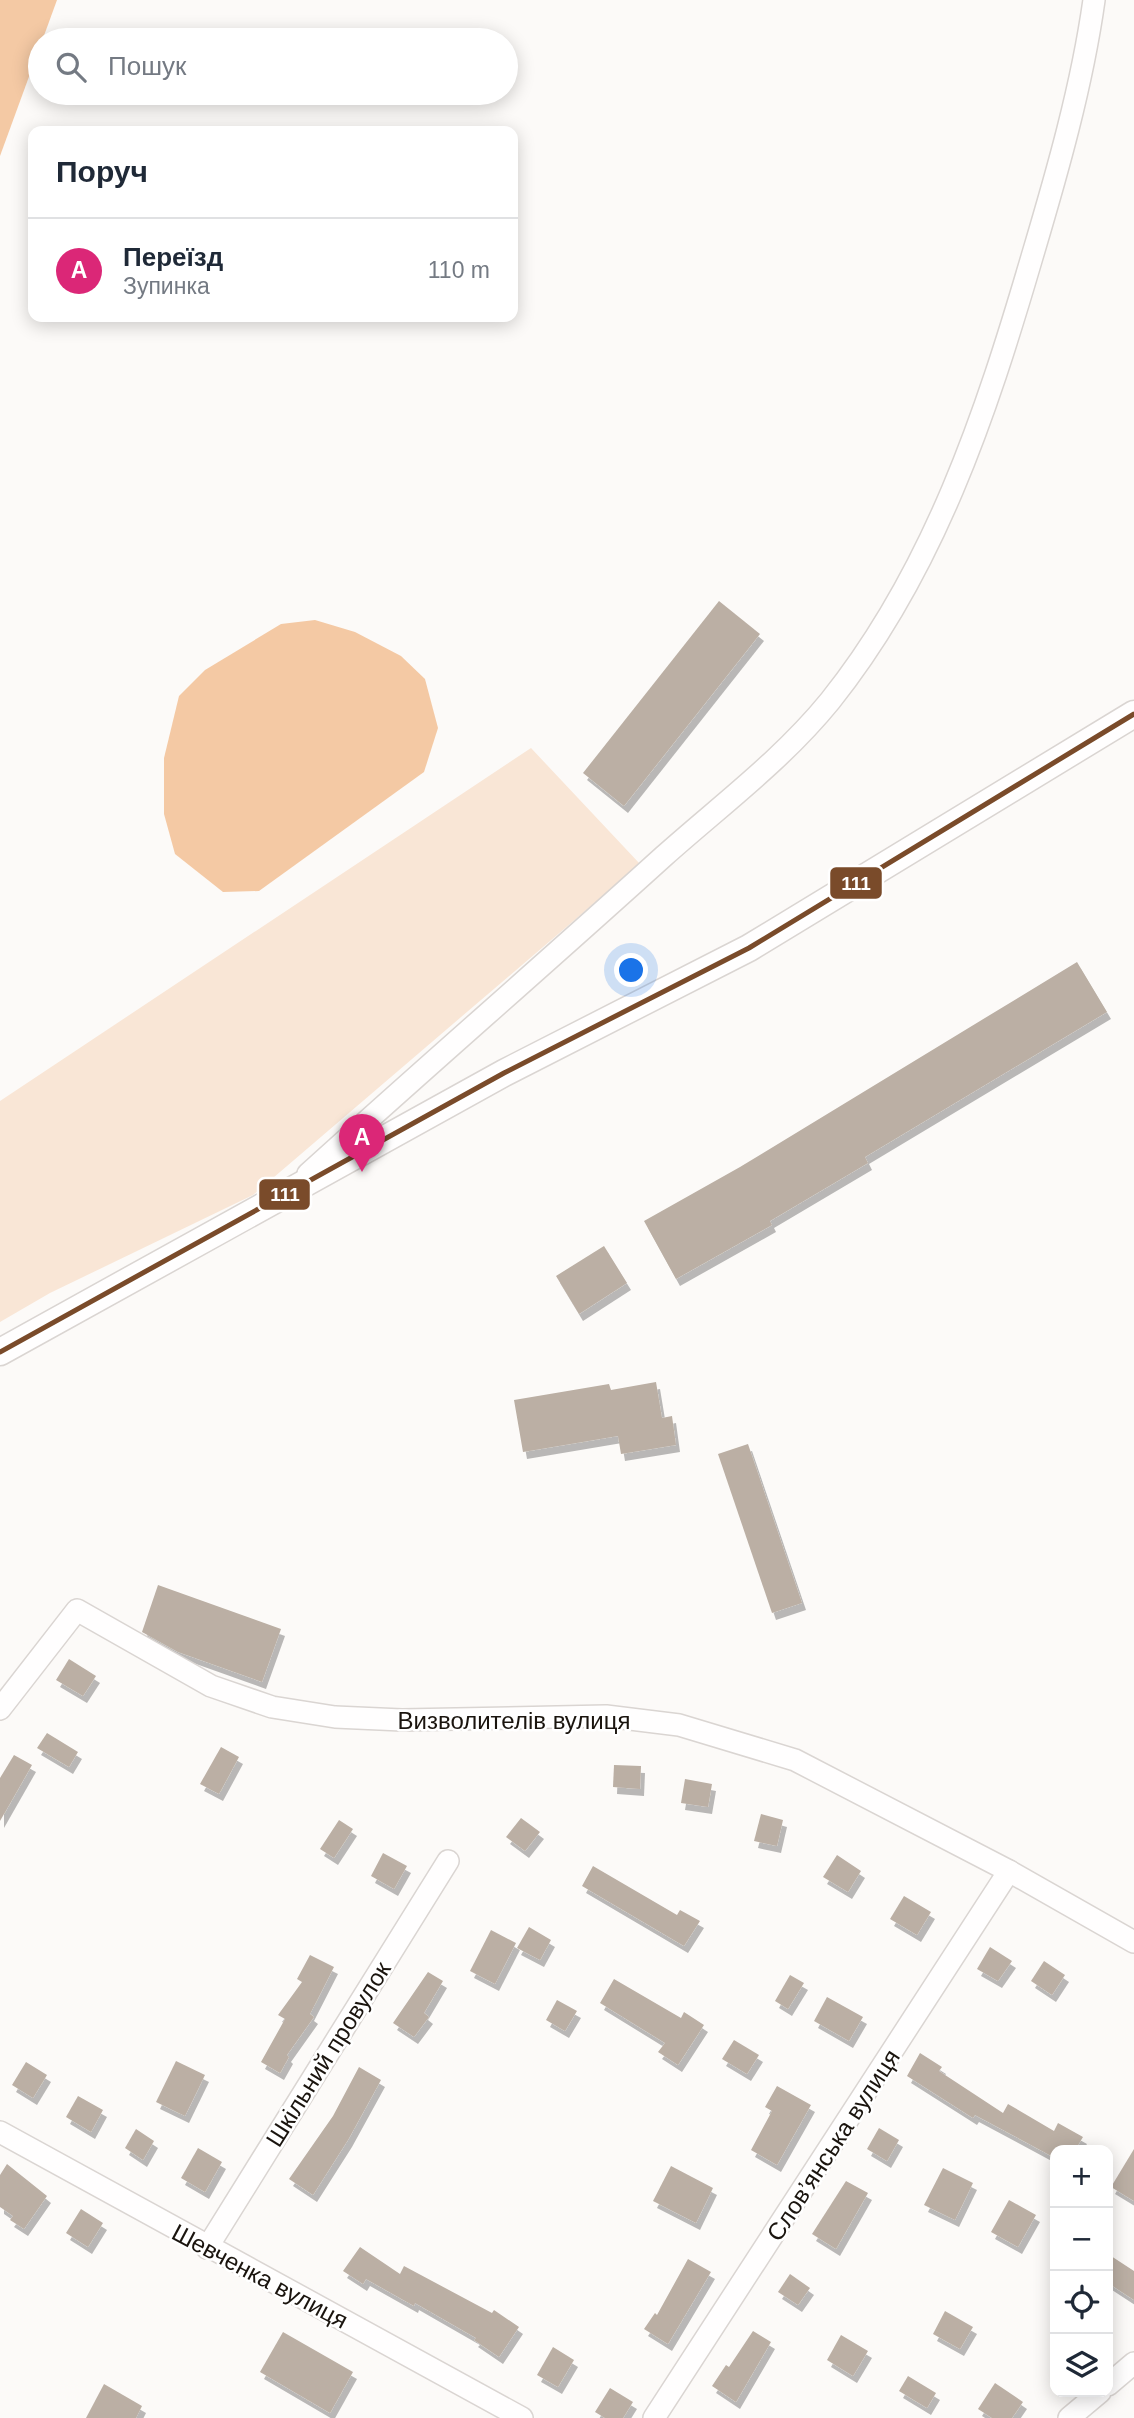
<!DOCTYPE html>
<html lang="uk">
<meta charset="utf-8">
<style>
body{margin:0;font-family:Helvetica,sans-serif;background:#f6f6f7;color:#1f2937}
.controls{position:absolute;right:21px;bottom:21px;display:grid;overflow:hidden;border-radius:14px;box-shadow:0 4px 18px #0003}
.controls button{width:63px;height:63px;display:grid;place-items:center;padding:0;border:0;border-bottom:2px solid #e0e1e3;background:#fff;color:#1f2937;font:35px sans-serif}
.you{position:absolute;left:632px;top:971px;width:24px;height:24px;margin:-18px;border:5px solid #fff;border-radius:50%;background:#1a73e8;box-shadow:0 0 0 10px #1a73e833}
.badge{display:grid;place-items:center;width:46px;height:46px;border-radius:50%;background:#db2777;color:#fff;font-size:23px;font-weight:700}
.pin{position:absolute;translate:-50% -58px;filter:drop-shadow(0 2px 4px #0008)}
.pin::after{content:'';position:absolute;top:37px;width:24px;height:21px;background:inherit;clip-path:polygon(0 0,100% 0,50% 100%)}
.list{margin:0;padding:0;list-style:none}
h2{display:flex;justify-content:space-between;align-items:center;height:91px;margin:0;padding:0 28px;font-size:30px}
h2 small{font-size:23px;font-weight:400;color:#747a83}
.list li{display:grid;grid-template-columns:46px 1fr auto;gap:21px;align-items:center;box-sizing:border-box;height:105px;padding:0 28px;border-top:2px solid #e0e1e3}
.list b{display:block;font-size:26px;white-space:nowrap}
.list p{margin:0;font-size:23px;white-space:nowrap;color:#747a83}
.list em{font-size:23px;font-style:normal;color:#747a83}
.icon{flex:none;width:38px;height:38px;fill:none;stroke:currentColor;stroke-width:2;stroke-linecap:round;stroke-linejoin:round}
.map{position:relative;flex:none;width:1134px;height:2418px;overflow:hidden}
.search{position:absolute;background:#fff;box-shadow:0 4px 18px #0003;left:28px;top:28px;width:490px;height:77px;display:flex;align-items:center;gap:18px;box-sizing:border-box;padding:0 24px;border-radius:38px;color:#747a83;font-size:26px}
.panel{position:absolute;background:#fff;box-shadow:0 4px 18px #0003;left:28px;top:126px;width:490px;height:196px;border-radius:14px}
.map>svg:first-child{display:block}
.green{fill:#f9e6d6}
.water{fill:#f4c9a4}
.building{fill:#bbafa4;filter:url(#shadow)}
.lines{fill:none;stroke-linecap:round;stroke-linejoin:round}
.minor-casing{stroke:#dad5d2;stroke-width:24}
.major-casing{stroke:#dad5d2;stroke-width:29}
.minor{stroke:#fffefe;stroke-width:21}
.major{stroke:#fffefe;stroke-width:26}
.bus-1-casing{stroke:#fff;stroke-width:10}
.bus-1{stroke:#7a4b2a;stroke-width:5}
.labels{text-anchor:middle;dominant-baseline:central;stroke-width:5;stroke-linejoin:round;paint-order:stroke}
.street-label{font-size:24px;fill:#1a140e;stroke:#fff}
.line-badge{stroke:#fff;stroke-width:2.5}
.badge-label{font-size:19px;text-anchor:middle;font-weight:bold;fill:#fff}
</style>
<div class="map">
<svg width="1134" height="2418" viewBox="0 0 1134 2418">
<defs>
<filter id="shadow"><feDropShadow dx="4" dy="7" stdDeviation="0" flood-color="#0004"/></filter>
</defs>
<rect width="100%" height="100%" fill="#fcfaf8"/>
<path class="green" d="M531 748 640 864 253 1195 50 1293 0 1322V1101Z"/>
<g class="water">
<path d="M0 0H57L0 156Z"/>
<path d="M315 620 355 632 401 656 425 679 438 728 424 772 259 891 223 892 175 854 164 814V758L179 696 205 670 281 624Z"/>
</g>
<g class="building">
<path d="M719 601 760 634 624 806 583 773Z"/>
<path d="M1077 962 1107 1012 865 1157 868 1163 770 1221 772 1225 676 1279 644 1221 740 1167Z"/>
<path d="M604 1246 627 1283 579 1314 556 1276Z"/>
<path d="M656 1382 662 1418 672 1416 676 1445 621 1454 618 1436 523 1452 514 1400 609 1384 611 1390Z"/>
<path d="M748 1444 802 1603 772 1613 718 1454Z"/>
<path d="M158 1585 281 1629 262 1682 178 1652 142 1632Z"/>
<path d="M69 1659 96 1676 83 1696 56 1680Z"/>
<path d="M47 1733 78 1752 69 1767 37 1748Z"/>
<path d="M221 1747 239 1757 219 1794 200 1784Z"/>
<path d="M14 1755 32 1765 0 1821V1778Z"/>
<path d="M614 1765 641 1766 640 1789 613 1787Z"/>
<path d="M685 1779 712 1784 708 1807 681 1803Z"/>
<path d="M761 1814 783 1820 777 1846 754 1841Z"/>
<path d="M521 1818 540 1832 525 1851 506 1837Z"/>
<path d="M339 1820 353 1829 334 1858 320 1849Z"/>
<path d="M383 1853 407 1866 394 1889 371 1876Z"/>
<path d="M837 1855 861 1871 848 1892 823 1877Z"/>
<path d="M593 1866 677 1915 680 1910 700 1921 684 1946 582 1886Z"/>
<path d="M904 1896 931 1912 917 1935 890 1919Z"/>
<path d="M529 1927 551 1940 540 1960 517 1948Z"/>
<path d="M491 1930 516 1943 495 1984 470 1971Z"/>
<path d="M990 1947 1012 1961 998 1981 977 1969Z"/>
<path d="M310 1955 334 1967 310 2014 314 2017 287 2055 289 2057 280 2073 261 2062 285 2019 278 2015 302 1982 297 1979Z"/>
<path d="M1044 1961 1065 1975 1052 1995 1031 1981Z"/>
<path d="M428 1972 443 1981 424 2013 429 2017 414 2037 393 2023Z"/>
<path d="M790 1975 804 1983 788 2009 775 2001Z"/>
<path d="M614 1979 681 2018 684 2012 704 2025 678 2065 658 2052 665 2043 600 2003Z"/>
<path d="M827 1997 863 2017 849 2041 814 2021Z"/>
<path d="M557 2000 577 2011 565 2031 546 2020Z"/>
<path d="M734 2040 759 2055 747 2074 722 2059Z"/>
<path d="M920 2053 942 2067 939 2071 1003 2113 1008 2104 1054 2131 1058 2123 1083 2137 1075 2150H1055V2158L975 2115 973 2118 907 2076Z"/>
<path d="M176 2061 205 2075 185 2116 156 2102Z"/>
<path d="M26 2062 47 2075 33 2098 12 2085Z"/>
<path d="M359 2067 381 2080 348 2140 313 2195 289 2179 333 2116Z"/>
<path d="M777 2086 811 2105 777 2165 751 2150 772 2111 765 2107Z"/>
<path d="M78 2096 103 2110 91 2132 66 2117Z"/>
<path d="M879 2128 899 2140 887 2161 867 2149Z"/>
<path d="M136 2129 154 2141 143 2160 125 2148Z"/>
<path d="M198 2148 222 2162 205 2192 181 2178Z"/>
<path d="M1134 2149V2201L1111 2187Z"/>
<path d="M7 2164 47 2196 24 2229 10 2220 13 2216 0 2207V2175Z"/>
<path d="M671 2166 713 2188 696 2223 653 2201Z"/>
<path d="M943 2168 973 2183 955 2220 924 2205Z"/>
<path d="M846 2181 868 2193 836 2249 812 2234Z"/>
<path d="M1009 2200 1036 2215 1018 2247 991 2232Z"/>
<path d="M81 2209 103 2223 88 2247 66 2233Z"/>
<path d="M360 2247 400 2274 404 2266 492 2313 494 2310 519 2327 499 2357 474 2340 476 2338 415 2303 414 2306 366 2279 363 2284 343 2271Z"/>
<path d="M1108 2254 1134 2271V2300L1108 2283Z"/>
<path d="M688 2259 711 2272 668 2344 644 2329 655 2313 657 2315Z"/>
<path d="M790 2274 810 2288 798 2305 778 2292Z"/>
<path d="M945 2311 973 2327 960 2349 933 2334Z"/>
<path d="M753 2331 771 2342 736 2402 712 2386 726 2365 729 2367Z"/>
<path d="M283 2332 353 2372 330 2413 260 2372Z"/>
<path d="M841 2335 868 2351 853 2376 827 2360Z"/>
<path d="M553 2347 574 2360 558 2387 537 2375Z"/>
<path d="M908 2376 936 2393 927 2408 899 2391Z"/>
<path d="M995 2383 1023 2402 1012 2418H992L978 2409Z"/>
<path d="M104 2384 142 2406 136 2418H86Z"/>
<path d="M610 2388 633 2402 623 2418H605L595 2412Z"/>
</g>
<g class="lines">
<g class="minor-casing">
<g id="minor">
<path d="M308 1174C426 1067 546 963 664 856 720 806 782 760 830 701 934 571 986 414 1032 257 1057 173 1082 86 1094 0"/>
<path d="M0 1709 77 1610 211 1686 272 1707 335 1717 402 1720 606 1716 679 1725 795 1760 1009 1871 1134 1942"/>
<path d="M0 2132 522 2418"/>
<path d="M207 2248 448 1861"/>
<path d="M1108 2385 1134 2363"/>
<path d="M654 2418 1009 1871"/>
<path d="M1069 2418 1100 2392"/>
</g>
</g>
<g class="major-casing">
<path id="major" d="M0 1352 504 1073 749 948 1134 714"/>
</g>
<use href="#minor" class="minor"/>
<use href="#major" class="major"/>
<g class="bus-1-casing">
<path id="bus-1" d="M0 1352 504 1073 749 948 1134 714"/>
</g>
<use href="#bus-1" class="bus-1"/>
</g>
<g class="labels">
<g class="street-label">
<text x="514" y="1720">Визволителів вулиця</text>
<text transform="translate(328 2054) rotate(-58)">Шкільний провулок</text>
<text transform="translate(833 2145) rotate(-57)">Слов’янська вулиця</text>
<text transform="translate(260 2276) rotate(28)">Шевченка вулиця</text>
</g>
</g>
<g class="line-badge">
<rect x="829" y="866" width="54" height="34" rx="7" fill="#7a4b2a"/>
<rect x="258" y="1178" width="53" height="33" rx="7" fill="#7a4b2a"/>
</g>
<g class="badge-label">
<text x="856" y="890">111</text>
<text x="285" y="1201">111</text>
</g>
</svg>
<div class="controls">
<button>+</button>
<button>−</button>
<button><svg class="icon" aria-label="locate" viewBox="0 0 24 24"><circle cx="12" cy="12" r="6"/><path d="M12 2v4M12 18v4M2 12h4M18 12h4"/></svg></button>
<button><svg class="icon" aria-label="layers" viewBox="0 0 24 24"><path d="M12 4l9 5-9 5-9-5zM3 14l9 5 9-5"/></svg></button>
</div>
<div class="you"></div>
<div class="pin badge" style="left:362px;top:1172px">A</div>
<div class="search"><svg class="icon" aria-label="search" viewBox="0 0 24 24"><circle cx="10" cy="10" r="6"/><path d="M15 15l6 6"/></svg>Пошук</div>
<section class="panel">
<h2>Поруч<small></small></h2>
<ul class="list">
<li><span class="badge">A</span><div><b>Переїзд</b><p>Зупинка</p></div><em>110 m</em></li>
</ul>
</section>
</div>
